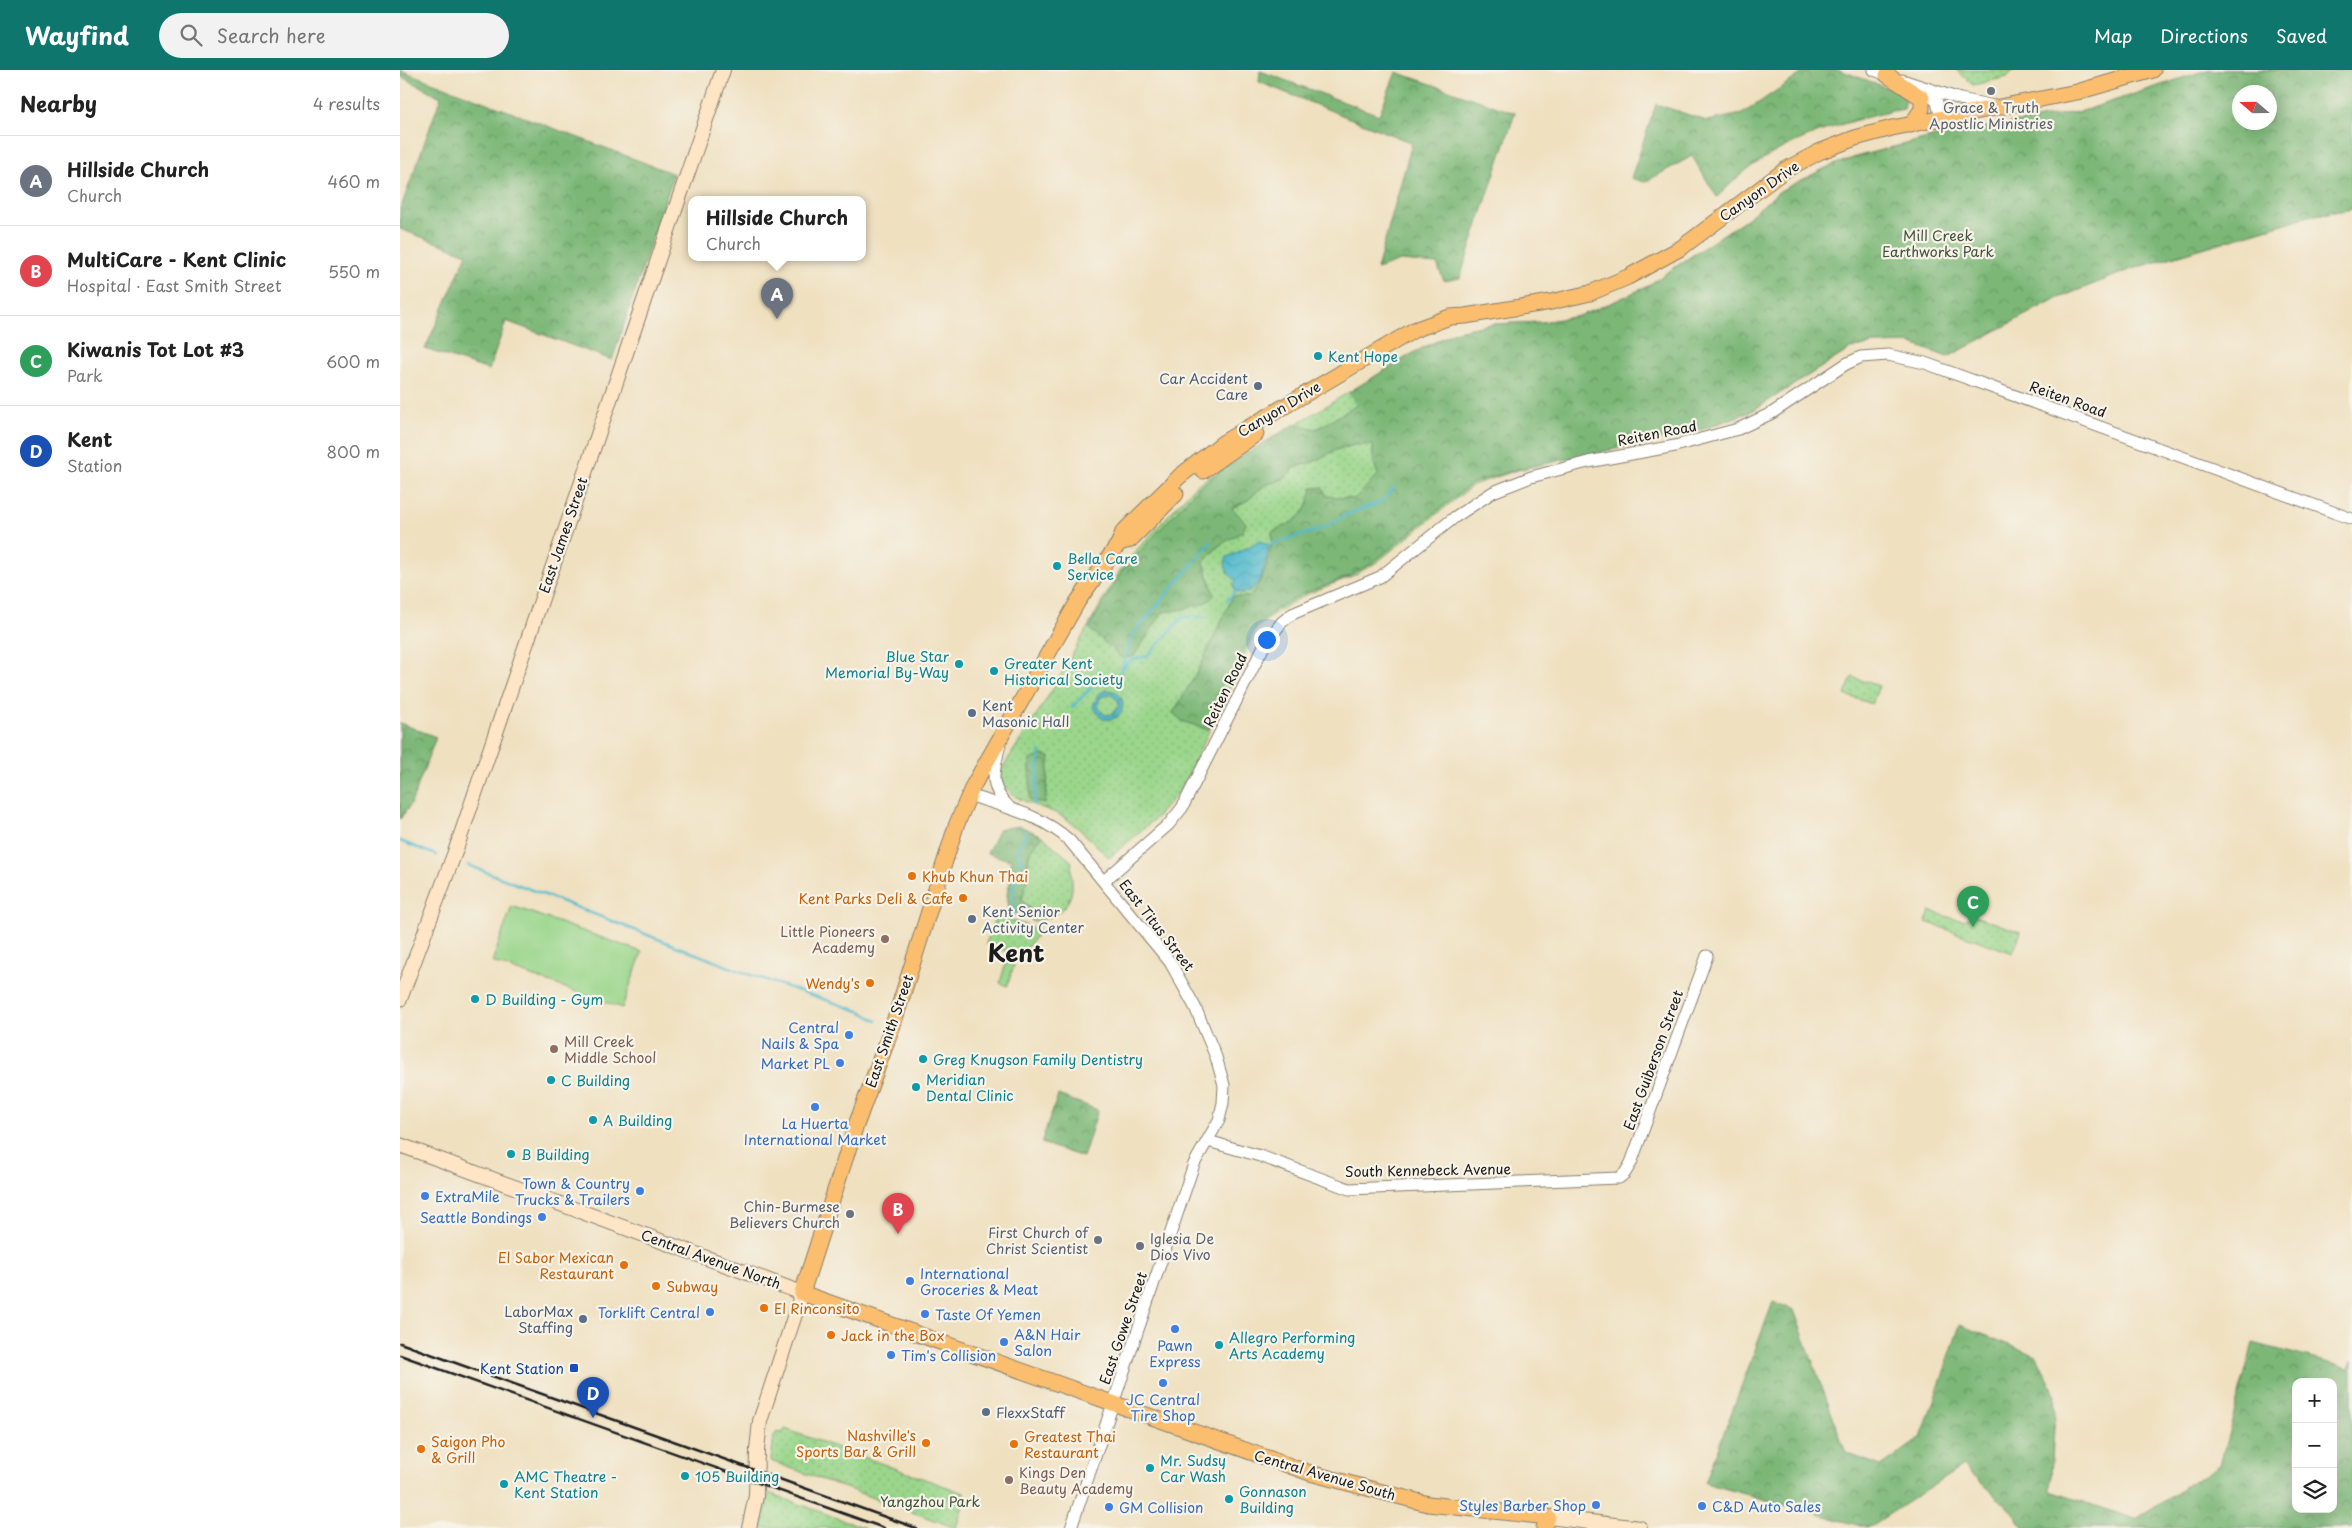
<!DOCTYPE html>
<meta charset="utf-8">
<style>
body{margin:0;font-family:"Playpen Sans",sans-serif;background:#f2f2f2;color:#222}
.controls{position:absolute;right:15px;bottom:15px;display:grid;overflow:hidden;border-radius:10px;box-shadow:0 5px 20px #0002}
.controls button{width:45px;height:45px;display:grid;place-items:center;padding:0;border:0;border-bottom:1px solid #e0e0e0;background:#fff;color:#222;font:25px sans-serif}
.compass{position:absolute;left:1832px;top:15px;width:45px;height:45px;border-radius:50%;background:#fff;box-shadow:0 5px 20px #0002;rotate:290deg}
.you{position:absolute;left:866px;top:569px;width:18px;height:18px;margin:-12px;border:4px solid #fff;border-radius:50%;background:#1a73e8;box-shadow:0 0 0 8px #1a73e833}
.badge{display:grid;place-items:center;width:32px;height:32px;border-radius:50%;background:#0f766e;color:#fff;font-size:16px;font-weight:700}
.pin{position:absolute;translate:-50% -41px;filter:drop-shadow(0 1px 2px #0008)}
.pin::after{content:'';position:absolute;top:26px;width:18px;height:15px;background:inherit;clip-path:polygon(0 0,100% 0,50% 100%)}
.popup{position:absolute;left:288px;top:126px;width:178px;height:65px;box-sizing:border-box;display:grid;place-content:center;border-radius:10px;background:#fff;filter:drop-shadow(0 1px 4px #0005);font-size:16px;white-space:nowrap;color:#767676}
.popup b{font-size:19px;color:#222}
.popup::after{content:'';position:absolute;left:50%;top:100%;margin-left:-10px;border:10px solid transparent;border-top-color:#fff}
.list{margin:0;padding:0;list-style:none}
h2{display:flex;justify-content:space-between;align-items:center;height:65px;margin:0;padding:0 20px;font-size:21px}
h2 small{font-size:16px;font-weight:400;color:#767676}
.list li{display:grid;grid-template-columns:32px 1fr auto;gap:15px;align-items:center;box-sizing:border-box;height:90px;padding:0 20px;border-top:1px solid #e0e0e0}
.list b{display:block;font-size:19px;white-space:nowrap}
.list p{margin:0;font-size:16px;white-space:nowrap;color:#767676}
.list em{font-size:16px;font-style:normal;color:#767676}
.icon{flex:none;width:28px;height:28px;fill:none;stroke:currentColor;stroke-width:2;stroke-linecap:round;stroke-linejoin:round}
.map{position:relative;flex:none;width:1952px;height:1458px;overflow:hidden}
header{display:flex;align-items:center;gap:30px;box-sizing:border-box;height:70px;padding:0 25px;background:#0f766e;color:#fff}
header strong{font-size:24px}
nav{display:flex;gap:28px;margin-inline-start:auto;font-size:18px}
.search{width:350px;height:45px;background:#f2f2f2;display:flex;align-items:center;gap:12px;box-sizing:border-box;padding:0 18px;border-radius:28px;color:#767676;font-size:19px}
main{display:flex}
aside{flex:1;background:#fff}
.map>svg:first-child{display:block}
.grass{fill:url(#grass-dots);stroke:#5b7954;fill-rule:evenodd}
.forest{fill:url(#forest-crowns);stroke:#4c6a4a;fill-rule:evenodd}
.garden{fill:#9ad68b;stroke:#5b7954}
.water{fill:url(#water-waves);stroke:#366a74;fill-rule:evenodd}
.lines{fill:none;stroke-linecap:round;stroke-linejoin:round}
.stream{stroke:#4fb9cd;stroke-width:2.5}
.tertiary-casing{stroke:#867e6e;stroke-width:13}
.secondary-casing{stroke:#867e6e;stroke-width:16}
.primary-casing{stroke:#867e6e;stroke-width:17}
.tertiary{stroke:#fff;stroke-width:11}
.secondary{stroke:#fde5c5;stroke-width:14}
.primary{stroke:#fbbe6e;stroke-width:15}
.rail{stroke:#1c1c1c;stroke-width:2.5}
.worship-dot{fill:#6b7280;stroke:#f7f3e8;stroke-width:2}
.culture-dot{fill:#0f9aa8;stroke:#f7f3e8;stroke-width:2}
.service-dot{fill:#5c6f8a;stroke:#f7f3e8;stroke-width:2}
.food-dot{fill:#e8710a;stroke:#f7f3e8;stroke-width:2}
.education-dot{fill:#8d6e63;stroke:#f7f3e8;stroke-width:2}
.shop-dot{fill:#3f7fe0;stroke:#f7f3e8;stroke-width:2}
.transit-dot{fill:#1a4fb4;stroke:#f7f3e8;stroke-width:2}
.labels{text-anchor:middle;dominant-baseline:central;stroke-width:4.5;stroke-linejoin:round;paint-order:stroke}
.worship-label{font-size:14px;fill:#5b616d;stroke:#f7f3e8;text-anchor:end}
.street-label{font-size:14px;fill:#1c1c1c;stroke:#f7f3e8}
.park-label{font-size:14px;fill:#42543d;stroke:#f7f3e8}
.culture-label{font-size:14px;fill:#0d838f;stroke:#f7f3e8;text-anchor:start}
.service-label{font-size:14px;fill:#4e5e75;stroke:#f7f3e8;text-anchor:start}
.food-label{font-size:14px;fill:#c56008;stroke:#f7f3e8;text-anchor:start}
.education-label{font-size:14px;fill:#785e54;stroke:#f7f3e8;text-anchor:start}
.shop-label{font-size:14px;fill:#366cbe;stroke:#f7f3e8;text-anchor:start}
.transit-label{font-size:14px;fill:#164399;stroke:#f7f3e8;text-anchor:end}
.town-label{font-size:24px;font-weight:bold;fill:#1c1c1c;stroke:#f7f3e8}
</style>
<header>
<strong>Wayfind</strong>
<div class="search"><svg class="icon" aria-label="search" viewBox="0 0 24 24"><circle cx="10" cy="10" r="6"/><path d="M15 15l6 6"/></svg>Search here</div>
<nav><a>Map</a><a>Directions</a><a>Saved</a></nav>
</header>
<main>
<aside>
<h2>Nearby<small>4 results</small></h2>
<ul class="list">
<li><span class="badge" style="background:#6b7280">A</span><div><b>Hillside Church</b><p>Church</p></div><em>460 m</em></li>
<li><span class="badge" style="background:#e0444e">B</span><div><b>MultiCare - Kent Clinic</b><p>Hospital · East Smith Street</p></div><em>550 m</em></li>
<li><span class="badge" style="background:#2e9e5b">C</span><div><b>Kiwanis Tot Lot #3</b><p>Park</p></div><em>600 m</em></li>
<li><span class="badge" style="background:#1a4fb4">D</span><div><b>Kent</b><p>Station</p></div><em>800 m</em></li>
</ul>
</aside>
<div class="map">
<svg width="1952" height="1458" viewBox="0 0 1952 1458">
<defs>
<pattern id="grass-dots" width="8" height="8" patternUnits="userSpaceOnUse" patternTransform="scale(1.25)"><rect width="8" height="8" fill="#9ad68b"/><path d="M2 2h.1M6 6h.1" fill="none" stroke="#84b777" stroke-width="1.8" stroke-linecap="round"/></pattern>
<pattern id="forest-crowns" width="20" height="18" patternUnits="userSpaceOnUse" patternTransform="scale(1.25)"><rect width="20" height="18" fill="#7bb777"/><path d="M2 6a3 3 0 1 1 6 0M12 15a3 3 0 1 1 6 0" fill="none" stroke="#649461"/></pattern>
<pattern id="water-waves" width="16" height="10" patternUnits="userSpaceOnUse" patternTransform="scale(1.25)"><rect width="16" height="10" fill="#4fb9cd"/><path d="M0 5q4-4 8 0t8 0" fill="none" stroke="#449eaf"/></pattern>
</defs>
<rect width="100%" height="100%" fill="#f7f3e8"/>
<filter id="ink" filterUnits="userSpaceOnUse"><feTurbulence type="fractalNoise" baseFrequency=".02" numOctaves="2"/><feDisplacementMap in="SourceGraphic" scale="10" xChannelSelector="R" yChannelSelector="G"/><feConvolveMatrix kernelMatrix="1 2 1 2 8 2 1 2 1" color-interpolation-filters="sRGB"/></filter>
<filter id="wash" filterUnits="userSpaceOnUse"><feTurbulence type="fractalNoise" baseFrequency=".0096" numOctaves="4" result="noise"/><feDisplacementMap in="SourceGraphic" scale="20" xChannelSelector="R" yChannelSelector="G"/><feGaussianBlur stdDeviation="1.12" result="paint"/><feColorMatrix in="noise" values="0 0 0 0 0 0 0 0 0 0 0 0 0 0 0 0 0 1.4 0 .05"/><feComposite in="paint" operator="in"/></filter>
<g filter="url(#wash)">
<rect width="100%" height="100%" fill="#efe0c0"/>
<g class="grass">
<path d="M1556 0H1614L1607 7 1573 15Z"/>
<path d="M1807 0H1952V139L1909 146 1729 200 1651 231 1548 287 1510 273 1473 274 1450 279 1352 341 1292 363 1158 390 1115 401 1073 415 977 492 955 505 905 525 877 541 856 559 840 597 781 719 756 748 709 788C696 775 683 761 668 750 644 733 610 736 598 705L651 622 723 495 796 415 1015 282 1057 261 1092 254 1142 252 1179 246 1211 233 1246 217 1349 147 1380 121 1428 97 1459 86 1540 65 1683 41ZM1840 22H1870V52H1840Z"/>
<path d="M1452 607 1479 616 1472 634 1445 625Z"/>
<path d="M642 766 672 792C670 801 672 806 672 815 673 837 651 851 632 851L629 837 622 830 627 809 629 783Z"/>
<path d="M1530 841 1555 849 1563 850 1575 846 1621 862 1613 883 1526 852Z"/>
<path d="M596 845 637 859 639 862 622 884 619 885 599 879V877L586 874Z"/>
<path d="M385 1359 564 1423 566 1426 556 1458 371 1391 374 1366 377 1362 383 1363Z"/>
<path d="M369 1423 465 1458H362Z"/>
</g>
<g class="forest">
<path d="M0 0 274 104 212 290 106 251 89 300 25 279 67 184 0 159V140L41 27 0 6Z"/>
<path d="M1403 0H1439L1507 25 1504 39C1451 49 1397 66 1352 96 1340 104 1328 117 1317 127L1292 86 1245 112 1231 108 1256 34 1307 51 1342 44 1401 4Z"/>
<path d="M1807 0H1952V139L1909 146 1729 200 1651 231 1548 287 1510 273 1473 274 1450 279 1352 341 1292 363 1115 400 1072 413 972 493 947 507 902 524 877 538 855 557 831 608 823 611 818 621 822 630 808 660 782 651 773 643 799 599 833 526 848 527C865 511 872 484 872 462 897 450 907 447 912 418L922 417 927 426 954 429 978 405 973 389V375H954L936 380 913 392 896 397 883 409 865 415 848 430 832 438 846 453 843 461 817 477 804 492 814 525C807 537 777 540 763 542L734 586 722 588 689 558 722 501 799 417 842 386 895 354 917 359 957 335 949 322 1015 282 1057 261 1092 254 1142 252 1179 246 1211 233 1246 217 1349 147 1380 121 1428 97 1459 86 1540 65 1683 41ZM1840 22H1870V52H1840Z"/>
<path d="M860 1 979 45 996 2 1115 43 1060 208 1044 211 1037 194 1000 191 977 199 1012 73 859 12Z"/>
<path d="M0 653 36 667 11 734 0 749Z"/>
<path d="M643 685 650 687 645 734 630 730V690Z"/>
<path d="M620 756 642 766 629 783 627 809 622 830 629 837 632 849 609 839 607 824 613 800 610 790 587 783 599 759Z"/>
<path d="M658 1025 698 1040 683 1087 641 1073Z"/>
<path d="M1373 1232 1394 1240 1446 1383 1481 1396 1521 1368 1560 1255 1637 1286 1656 1326 1650 1421 1736 1449 1820 1395 1853 1273 1949 1298 1952 1290V1458H1623L1617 1446 1563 1396 1468 1458 1305 1413ZM1896 1312H1933V1439H1896Z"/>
</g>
<g class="garden">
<path d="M112 836 242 882 222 938 92 892Z"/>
<path d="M606 892 614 895 607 916 600 913Z"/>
</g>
<g class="water">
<path d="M860 471 869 475C867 492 859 530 835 522L833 515 836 511C829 504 823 499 826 488Z"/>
<path d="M707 620C732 621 725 657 701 648L693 637 698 624ZM710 624 718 630 719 636 713 644 706 645C698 641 696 634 701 627Z"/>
</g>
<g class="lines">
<g class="stream">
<path d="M869 475 924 458 948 444 981 432 994 418"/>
<path d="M827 531 835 522"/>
<path d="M723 598 731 590 747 586 783 547H805"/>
<path d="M672 637 694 615 717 605 721 601 731 570 738 558 811 472"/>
<path d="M634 735 640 682"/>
<path d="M0 771 36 785"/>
<path d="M68 795 345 903 462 942 477 951"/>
<path d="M615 845C611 826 612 812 622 796L618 780 627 761"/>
</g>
</g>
</g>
<g filter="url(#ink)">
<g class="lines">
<g class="tertiary-casing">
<g id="tertiary">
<path d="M1474 0 1493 7"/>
<path d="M1502 10 1560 29 1594 36"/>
<path d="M1524 20 1537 32 1541 49"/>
<path d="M600 674C594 702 587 715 609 737"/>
<path d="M569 725C604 737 642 745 669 770L770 892 795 937 816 987 824 1015 823 1033 819 1050 794 1094 671 1458"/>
<path d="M704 811 769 754 782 738 865 574 882 552 892 544 980 507 1055 447 1093 422 1131 407 1188 392 1275 376 1338 359 1372 343 1446 294 1461 287 1488 285 1525 293 1952 449"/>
<path d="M808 1071 860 1086 949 1119 1219 1108 1225 1103 1231 1093 1307 886"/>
</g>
</g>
<g class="secondary-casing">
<g id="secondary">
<path d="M0 929 55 782 323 0"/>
<path d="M0 1075 402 1223 360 1351 357 1380 356 1426 349 1458"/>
<path d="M1148 1447 1240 1458"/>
</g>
</g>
<g class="primary-casing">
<g id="primary">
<path d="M1487 5 1522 28V39L1511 55"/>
<path d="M803 401 856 364"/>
<path d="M719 473 730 470 776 424"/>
<path d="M1144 1458 1148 1447 1028 1434 910 1403 402 1223 455 1058 493 955 556 756 573 716 678 531 719 473 723 462 780 406 824 372 1014 260 1050 247 1065 246 1151 232 1190 223 1228 207 1281 178 1385 100 1419 82 1455 68 1492 58 1677 22 1753 0"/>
</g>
</g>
<use href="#tertiary" class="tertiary"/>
<use href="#secondary" class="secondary"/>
<use href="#primary" class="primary"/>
<g class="rail">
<path d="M0 1273 516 1458"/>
<path d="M0 1285 484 1458"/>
</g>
</g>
</g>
<g class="worship-dot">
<circle cx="1591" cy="21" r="5"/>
<circle cx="450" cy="1144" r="5"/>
<circle cx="698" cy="1170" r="5"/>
<circle cx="740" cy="1176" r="5"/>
</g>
<g class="culture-dot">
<circle cx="918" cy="286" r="5"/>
<circle cx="657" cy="496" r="5"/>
<circle cx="559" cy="594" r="5"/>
<circle cx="594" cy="601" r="5"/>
<circle cx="75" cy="929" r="5"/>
<circle cx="523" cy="989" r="5"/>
<circle cx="151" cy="1010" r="5"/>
<circle cx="516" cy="1017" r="5"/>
<circle cx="193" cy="1050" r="5"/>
<circle cx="111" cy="1084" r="5"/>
<circle cx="819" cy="1275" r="5"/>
<circle cx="750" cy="1398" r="5"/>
<circle cx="285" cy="1406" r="5"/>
<circle cx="104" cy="1414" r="5"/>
<circle cx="829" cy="1429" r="5"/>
</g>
<g class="service-dot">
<circle cx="858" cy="316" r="5"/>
<circle cx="572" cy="643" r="5"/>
<circle cx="572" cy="849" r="5"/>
<circle cx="183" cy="1249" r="5"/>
<circle cx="586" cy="1342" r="5"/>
</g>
<g class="food-dot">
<circle cx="512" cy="806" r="5"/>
<circle cx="563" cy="828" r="5"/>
<circle cx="470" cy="913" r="5"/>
<circle cx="224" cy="1195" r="5"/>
<circle cx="256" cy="1216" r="5"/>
<circle cx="364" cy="1238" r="5"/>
<circle cx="431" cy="1265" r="5"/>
<circle cx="526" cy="1373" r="5"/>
<circle cx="614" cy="1374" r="5"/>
<circle cx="21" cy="1379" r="5"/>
</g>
<g class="education-dot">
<circle cx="485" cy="869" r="5"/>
<circle cx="154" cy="979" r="5"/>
<circle cx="609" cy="1410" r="5"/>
</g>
<g class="shop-dot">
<circle cx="449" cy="965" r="5"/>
<circle cx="440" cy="993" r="5"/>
<circle cx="415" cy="1037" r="5"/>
<circle cx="240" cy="1121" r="5"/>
<circle cx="25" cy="1126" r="5"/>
<circle cx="142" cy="1147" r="5"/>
<circle cx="510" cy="1211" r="5"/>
<circle cx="310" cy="1242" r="5"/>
<circle cx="525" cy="1244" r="5"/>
<circle cx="775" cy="1259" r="5"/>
<circle cx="604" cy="1272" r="5"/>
<circle cx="491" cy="1285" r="5"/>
<circle cx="763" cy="1313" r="5"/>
<circle cx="1196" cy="1435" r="5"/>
<circle cx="1302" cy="1436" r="5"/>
<circle cx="709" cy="1437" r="5"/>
</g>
<rect class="transit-dot" x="169" y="1293" width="10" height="10" rx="2.5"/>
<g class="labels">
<g class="worship-label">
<text x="1591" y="37" text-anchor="middle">Grace &amp; Truth<tspan x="1591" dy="16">Apostlic Ministries</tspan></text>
<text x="440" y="1136">Chin-Burmese<tspan x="440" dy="16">Believers Church</tspan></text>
<text x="688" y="1162">First Church of<tspan x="688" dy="16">Christ Scientist</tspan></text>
<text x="750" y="1168" text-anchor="start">Iglesia De<tspan x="750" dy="16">Dios Vivo</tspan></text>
</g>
<g class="street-label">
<text transform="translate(1359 121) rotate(-35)">Canyon Drive</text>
<text transform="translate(1668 329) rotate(20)">Reiten Road</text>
<text transform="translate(879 339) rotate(-31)">Canyon Drive</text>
<text transform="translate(1257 363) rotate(-11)">Reiten Road</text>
<text transform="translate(163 465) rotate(-71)">East James Street</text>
<text transform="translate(825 620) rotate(-64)">Reiten Road</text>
<text transform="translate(757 855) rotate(52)">East Titus Street</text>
<text transform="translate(489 961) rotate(-71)">East Smith Street</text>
<text transform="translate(1253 990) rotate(-70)">East Guiberson Street</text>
<text transform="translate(1028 1100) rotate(-1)">South Kennebeck Avenue</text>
<text transform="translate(311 1189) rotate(20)">Central Avenue North</text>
<text transform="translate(723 1258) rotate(-71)">East Gowe Street</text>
<text transform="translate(925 1405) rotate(16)">Central Avenue South</text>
</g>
<g class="park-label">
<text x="1538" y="165">Mill Creek<tspan x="1538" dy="16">Earthworks Park</tspan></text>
<text x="530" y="1431">Yangzhou Park</text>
</g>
<g class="culture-label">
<text x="928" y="286">Kent Hope</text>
<text x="667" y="488">Bella Care<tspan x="667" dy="16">Service</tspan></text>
<text x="549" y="586" text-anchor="end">Blue Star<tspan x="549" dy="16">Memorial By-Way</tspan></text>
<text x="604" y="593">Greater Kent<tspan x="604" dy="16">Historical Society</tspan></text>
<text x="85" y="929">D Building - Gym</text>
<text x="533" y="989">Greg Knugson Family Dentistry</text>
<text x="526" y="1009">Meridian<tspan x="526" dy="16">Dental Clinic</tspan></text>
<text x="161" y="1010">C Building</text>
<text x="203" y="1050">A Building</text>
<text x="121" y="1084">B Building</text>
<text x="829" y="1267">Allegro Performing<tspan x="829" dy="16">Arts Academy</tspan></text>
<text x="760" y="1390">Mr. Sudsy<tspan x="760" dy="16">Car Wash</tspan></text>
<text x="114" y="1406">AMC Theatre -<tspan x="114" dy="16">Kent Station</tspan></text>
<text x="295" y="1406">105 Building</text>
<text x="839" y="1421">Gonnason<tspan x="839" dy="16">Building</tspan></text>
</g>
<g class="service-label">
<text x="848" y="308" text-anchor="end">Car Accident<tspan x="848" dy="16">Care</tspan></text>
<text x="582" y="635">Kent<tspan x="582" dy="16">Masonic Hall</tspan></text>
<text x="582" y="841">Kent Senior<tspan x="582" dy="16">Activity Center</tspan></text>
<text x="173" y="1241" text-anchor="end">LaborMax<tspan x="173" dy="16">Staffing</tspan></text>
<text x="596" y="1342">FlexxStaff</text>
</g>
<g class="food-label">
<text x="522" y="806">Khub Khun Thai</text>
<text x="553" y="828" text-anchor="end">Kent Parks Deli &amp; Cafe</text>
<text x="460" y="913" text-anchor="end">Wendy's</text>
<text x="214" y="1187" text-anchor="end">El Sabor Mexican<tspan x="214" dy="16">Restaurant</tspan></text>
<text x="266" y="1216">Subway</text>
<text x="374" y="1238">El Rinconsito</text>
<text x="441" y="1265">Jack in the Box</text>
<text x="516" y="1365" text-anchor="end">Nashville's<tspan x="516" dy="16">Sports Bar &amp; Grill</tspan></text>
<text x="624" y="1366">Greatest Thai<tspan x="624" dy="16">Restaurant</tspan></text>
<text x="31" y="1371">Saigon Pho<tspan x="31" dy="16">&amp; Grill</tspan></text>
</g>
<g class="education-label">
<text x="475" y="861" text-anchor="end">Little Pioneers<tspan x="475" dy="16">Academy</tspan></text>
<text x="164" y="971">Mill Creek<tspan x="164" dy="16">Middle School</tspan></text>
<text x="619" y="1402">Kings Den<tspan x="619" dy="16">Beauty Academy</tspan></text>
</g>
<g class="shop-label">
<text x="439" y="957" text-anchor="end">Central<tspan x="439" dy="16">Nails &amp; Spa</tspan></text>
<text x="430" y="993" text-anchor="end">Market PL</text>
<text x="415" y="1053" text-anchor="middle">La Huerta<tspan x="415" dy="16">International Market</tspan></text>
<text x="230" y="1113" text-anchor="end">Town &amp; Country<tspan x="230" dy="16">Trucks &amp; Trailers</tspan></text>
<text x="35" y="1126">ExtraMile</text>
<text x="132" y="1147" text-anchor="end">Seattle Bondings</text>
<text x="520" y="1203">International<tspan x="520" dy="16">Groceries &amp; Meat</tspan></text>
<text x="300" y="1242" text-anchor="end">Torklift Central</text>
<text x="535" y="1244">Taste Of Yemen</text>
<text x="614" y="1264">A&amp;N Hair<tspan x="614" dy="16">Salon</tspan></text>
<text x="775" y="1275" text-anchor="middle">Pawn<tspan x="775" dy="16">Express</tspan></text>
<text x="501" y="1285">Tim's Collision</text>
<text x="763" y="1329" text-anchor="middle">JC Central<tspan x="763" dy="16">Tire Shop</tspan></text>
<text x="1186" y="1435" text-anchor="end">Styles Barber Shop</text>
<text x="1312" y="1436">C&amp;D Auto Sales</text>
<text x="719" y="1437">GM Collision</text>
</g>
<g class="transit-label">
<text x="164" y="1298">Kent Station</text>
</g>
<g class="town-label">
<text x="616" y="882">Kent</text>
</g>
</g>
</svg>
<div class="controls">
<button>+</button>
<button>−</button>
<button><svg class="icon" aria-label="layers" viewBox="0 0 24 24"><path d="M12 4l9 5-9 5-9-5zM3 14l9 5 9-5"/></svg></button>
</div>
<svg class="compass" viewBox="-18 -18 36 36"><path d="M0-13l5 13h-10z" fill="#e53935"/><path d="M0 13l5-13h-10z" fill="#767676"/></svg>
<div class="you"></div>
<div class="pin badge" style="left:377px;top:249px;background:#6b7280">A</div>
<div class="popup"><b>Hillside Church</b>Church</div>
<div class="pin badge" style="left:498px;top:1164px;background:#e0444e">B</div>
<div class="pin badge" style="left:1573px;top:857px;background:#2e9e5b">C</div>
<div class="pin badge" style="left:193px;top:1348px;background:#1a4fb4">D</div>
</div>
</main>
